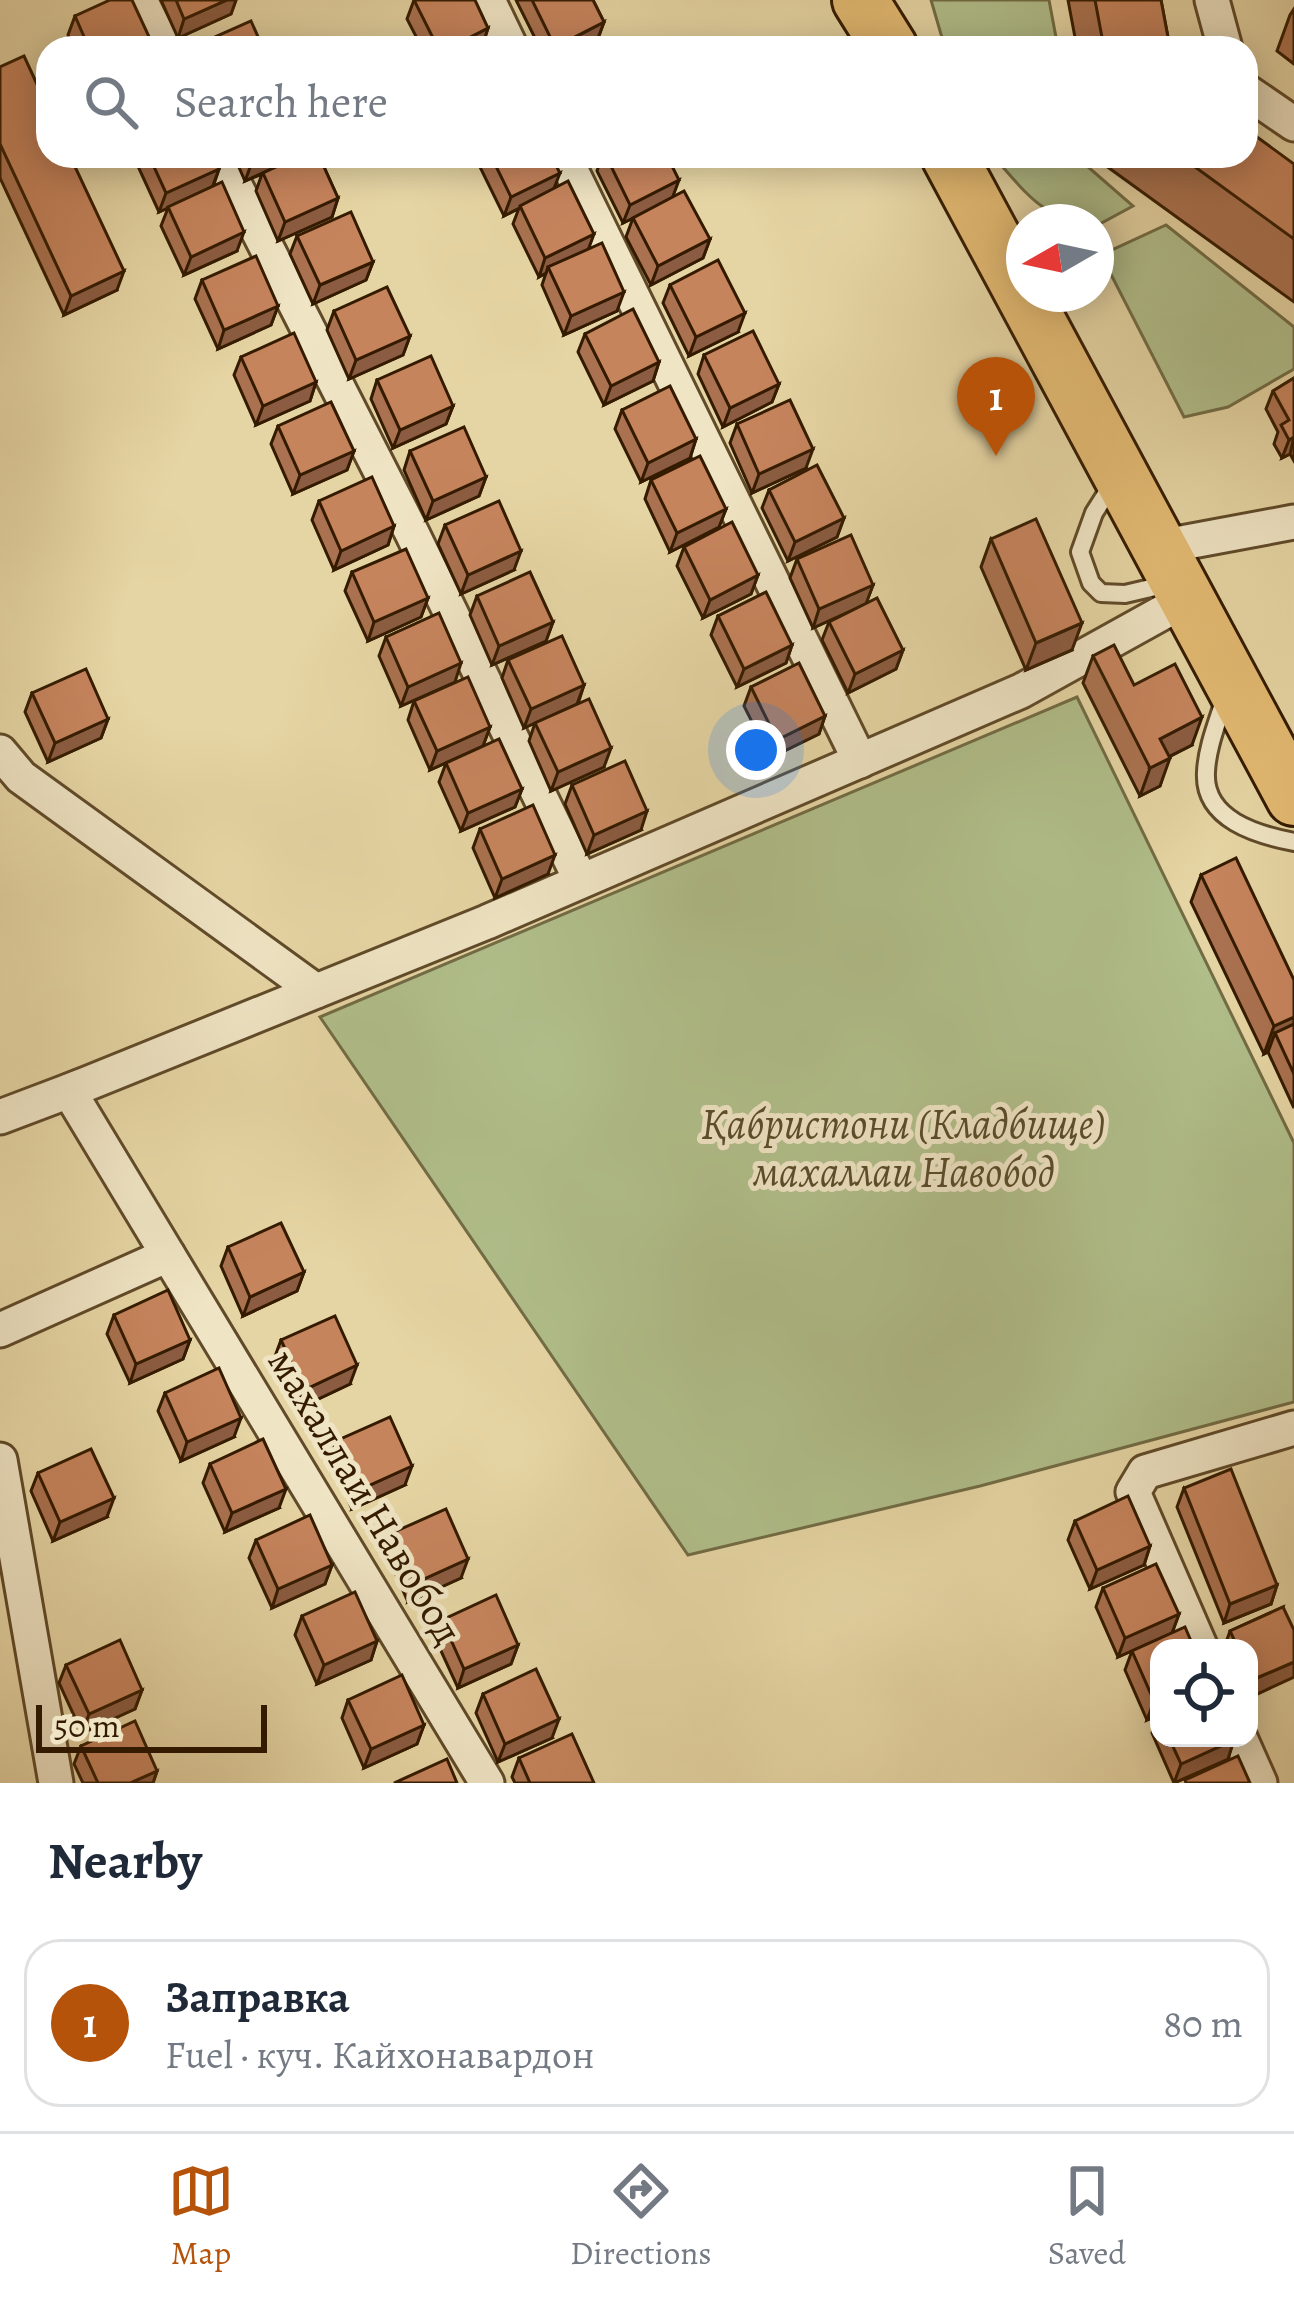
<!DOCTYPE html>
<meta charset="utf-8">
<style>
body{margin:0;font-family:Alegreya,serif;background:#f2f2f3;color:#1f2937}
.controls{position:absolute;right:36px;bottom:36px;display:grid;overflow:hidden;border-radius:24px;box-shadow:0 6px 30px #0003}
.controls button{width:108px;height:108px;display:grid;place-items:center;padding:0;border:0;border-bottom:3px solid #e0e1e3;background:#fff;color:#1f2937;font:60px sans-serif}
.compass{position:absolute;left:1006px;top:204px;width:108px;height:108px;border-radius:50%;background:#fff;box-shadow:0 6px 30px #0003;rotate:261deg}
.scale{position:absolute;left:36px;bottom:30px;width:231px;box-sizing:border-box;padding-left:12px;border:6px solid #341b00;border-top:0;font-size:33px;line-height:42px;white-space:nowrap;color:#341b00;-webkit-text-stroke:9px #efe4c4;paint-order:stroke}
.you{position:absolute;left:756px;top:750px;width:42px;height:42px;margin:-30px;border:9px solid #fff;border-radius:50%;background:#1a73e8;box-shadow:0 0 0 18px #1a73e833}
.badge{display:grid;place-items:center;width:78px;height:78px;border-radius:50%;background:#b45309;color:#fff;font-size:39px;font-weight:700}
.pin{position:absolute;translate:-50% -99px;filter:drop-shadow(0 3px 6px #0008)}
.pin::after{content:'';position:absolute;top:63px;width:42px;height:36px;background:inherit;clip-path:polygon(0 0,100% 0,50% 100%)}
.list{margin:0;padding:0;list-style:none}
h2{display:flex;justify-content:space-between;align-items:center;height:156px;margin:0;padding:0 48px;font-size:51px}
h2 small{font-size:39px;font-weight:400;color:#747a83}
.list li{display:grid;grid-template-columns:78px 1fr auto;gap:36px;align-items:center;box-sizing:border-box;height:168px;margin:0 24px 24px;padding:0 24px;border:3px solid #e0e1e3;border-radius:36px}
.list b{display:block;font-size:45px;white-space:nowrap}
.list p{margin:0;font-size:39px;white-space:nowrap;color:#747a83}
.list em{font-size:39px;font-style:normal;color:#747a83}
.icon{flex:none;width:66px;height:66px;fill:none;stroke:currentColor;stroke-width:2;stroke-linecap:round;stroke-linejoin:round}
.map{position:relative;flex:none;width:1294px;height:1783px;overflow:hidden}
.search{position:absolute;background:#fff;box-shadow:0 6px 30px #0003;left:36px;right:36px;top:36px;height:132px;display:flex;align-items:center;gap:30px;box-sizing:border-box;padding:0 42px;border-radius:36px;color:#747a83;font-size:45px}
.sheet{height:348px;background:#fff}
nav{display:flex;justify-content:space-around;align-items:center;box-sizing:border-box;height:168px;border-top:3px solid #e0e1e3;background:#fff;font-size:33px;color:#747a83}
nav a{display:grid;justify-items:center;gap:6px}
nav .on{color:#b45309}
.map>svg:first-child{display:block}
.green{fill:#b0be8a;stroke:#726c45;stroke-width:3}
.lines{fill:none;stroke-linecap:round;stroke-linejoin:round}
.service-casing{stroke:#604a29;stroke-width:22}
.minor-casing{stroke:#604a29;stroke-width:39}
.primary-casing{stroke:#341b00;stroke-width:60}
.service{stroke:#efe4c4;stroke-width:16}
.minor{stroke:#efe4c4;stroke-width:33}
.primary{stroke:#e3ba72;stroke-width:54}
.wall{fill:#aa7250;stroke:#341b00;stroke-width:3}
.shaded-wall{fill:#8b5c41;stroke:#341b00;stroke-width:3}
.building{fill:#c6845d;stroke:#341b00;stroke-width:3}
.labels{text-anchor:middle;dominant-baseline:central;stroke-width:10;stroke-linejoin:round;paint-order:stroke}
.park-label{font-size:42px;font-style:italic;fill:#594c29;stroke:#efe4c4}
.street-label{font-size:42px;fill:#341b00;stroke:#efe4c4}
</style>
<div class="map">
<svg width="1294" height="1783" viewBox="0 0 1294 1783">
<rect width="100%" height="100%" fill="#e6d5a4"/>
<filter id="stains"><feTurbulence type="fractalNoise" baseFrequency=".00167" numOctaves="4"/><feColorMatrix values="0 0 0 0 .2 0 0 0 0 .09 0 0 0 0 .02 0 0 0 .5 -.17"/></filter>
<radialGradient id="worn" r=".72"><stop offset=".6" stop-color="#630" stop-opacity="0"/><stop offset="1" stop-color="#630" stop-opacity=".3"/></radialGradient>
<g class="green">
<path d="M931 0H1049L1058 48H945Z"/>
<path d="M993 156H1079L1080 160 1133 206 1096 226V222C1043 222 1026 192 993 156Z"/>
<path d="M1166 225 1294 327V369L1228 407 1184 417 1101 255Z"/>
<path d="M1077 697 1294 1143V1402L980 1486 688 1555 320 1017Z"/>
</g>
<g class="lines">
<g class="service-casing">
<g id="service">
<path d="M1113 483 1094 513 1080 552 1091 583 1101 593 1125 594 1172 583"/>
<path d="M1225 698C1218 721 1207 747 1206 772 1203 820 1258 835 1294 842"/>
</g>
</g>
<g class="minor-casing">
<g id="minor">
<path d="M140 0 164 48"/>
<path d="M488 0 511 48"/>
<path d="M1212 0 1225 48"/>
<path d="M1246 91 1294 124"/>
<path d="M220 156 412 533 581 881"/>
<path d="M564 156 860 761"/>
<path d="M1160 547 1294 522"/>
<path d="M0 752 21 777 316 991"/>
<path d="M0 1117 82 1086"/>
<path d="M0 1330 168 1255"/>
<path d="M0 1460 56 1783"/>
<path d="M1201 1648 1133 1492 1145 1472 1294 1428"/>
<path d="M1240 1738 1260 1783"/>
<path d="M487 1783 69 1091 487 922 1021 691 1187 599"/>
</g>
</g>
<g class="primary-casing">
<g id="primary">
<path d="M860 0 890 48"/>
<path d="M949 156 1294 798"/>
</g>
</g>
<use href="#service" class="service"/>
<use href="#minor" class="minor"/>
<use href="#primary" class="primary"/>
</g>
<g class="wall">
<path d="M161 0H236L231 14 178 38Z"/>
<path d="M414 0 488 28 482 47 422 48 407 19Z"/>
<path d="M516 0H593L604 22 597 41 584 48H540Z"/>
<path d="M1068 0H1161L1170 48H1077Z"/>
<path d="M1294 9V64L1277 51 1290 15Z"/>
<path d="M75 16 151 41 149 48H74L68 35Z"/>
<path d="M0 67 117 290 64 315 0 178Z"/>
<path d="M139 156H213L219 169 213 187 237 251 184 275 161 226 168 208 159 212 136 162Z"/>
<path d="M234 156H319L338 198 332 217 278 241 256 191 262 174 245 181Z"/>
<path d="M481 156H551L554 188 589 248 617 311 564 335 542 285 546 273 539 277 513 224 519 208 504 216 478 163Z"/>
<path d="M602 156H667L673 197 710 239 703 258 651 285 626 237 633 218 623 223 597 171Z"/>
<path d="M1097 156H1246L1294 164V302L1098 160Z"/>
<path d="M297 236 373 262 366 280 313 304 290 254Z"/>
<path d="M202 280 278 306 271 325 218 349 195 299Z"/>
<path d="M670 285 738 332 689 356 663 303Z"/>
<path d="M334 311 410 336 403 355 349 379 327 330Z"/>
<path d="M585 334 659 362 653 381 604 405 578 352Z"/>
<path d="M704 355 779 384 772 402 723 427 698 374Z"/>
<path d="M241 357 316 382 310 401 256 425 234 375Z"/>
<path d="M1294 378V461L1290 454 1282 458 1274 444 1278 432 1266 409 1273 391Z"/>
<path d="M377 380 453 406 446 424 393 448 371 399Z"/>
<path d="M622 410 696 439 690 458 641 482 615 429Z"/>
<path d="M737 424 806 468 752 493 730 443Z"/>
<path d="M278 426 354 451 347 470 293 494 271 444Z"/>
<path d="M410 451 486 477 479 496 426 520 404 470Z"/>
<path d="M651 480 726 509 719 527 670 552 645 499Z"/>
<path d="M769 490 844 518 837 537 788 561 762 508Z"/>
<path d="M319 501 394 526 388 545 334 570 312 520Z"/>
<path d="M445 525 514 570 461 594 438 544Z"/>
<path d="M991 539 1072 650 1026 670 981 567Z"/>
<path d="M684 547 758 575 751 594 703 618 677 566Z"/>
<path d="M797 559 873 585 866 603 903 650 896 669 848 693 822 640 829 622 856 608 813 628 790 578Z"/>
<path d="M352 572 428 598 421 617 368 641 345 591Z"/>
<path d="M477 596 553 622 546 641 492 665 470 615Z"/>
<path d="M718 616 792 645 786 663 737 687 711 635Z"/>
<path d="M386 637 455 682 401 706 379 656Z"/>
<path d="M1093 656 1134 685 1192 745 1169 757 1160 786 1140 796 1083 683Z"/>
<path d="M508 660 584 685 578 704 604 767 551 791 529 741 535 723 524 728 502 678Z"/>
<path d="M751 687 825 716 819 734 770 758 744 706Z"/>
<path d="M32 693 108 719 101 738 48 762 25 712Z"/>
<path d="M414 701 490 727 483 746 430 770 408 720Z"/>
<path d="M446 763 522 789 515 807 461 831 439 782Z"/>
<path d="M572 785 641 830 587 854 565 804Z"/>
<path d="M480 829 548 874 495 898 473 848Z"/>
<path d="M1201 875 1294 980V1108L1268 1052 1264 1054 1191 902Z"/>
<path d="M228 1247 304 1272 297 1291 243 1316 221 1266Z"/>
<path d="M114 1315 190 1340 183 1359 130 1383 107 1334Z"/>
<path d="M281 1340 350 1384 297 1409 274 1359Z"/>
<path d="M165 1393 234 1437 181 1461 158 1411Z"/>
<path d="M336 1441 405 1485 352 1509 330 1460Z"/>
<path d="M210 1464 279 1508 225 1532 203 1483Z"/>
<path d="M38 1473 107 1517 53 1541 31 1491Z"/>
<path d="M1184 1488 1277 1585 1271 1604 1224 1623 1177 1507Z"/>
<path d="M1075 1521 1150 1546 1144 1565 1090 1589 1068 1540Z"/>
<path d="M392 1533 461 1578 408 1602 386 1552Z"/>
<path d="M256 1540 332 1565 325 1584 272 1608 249 1558Z"/>
<path d="M1103 1588 1179 1614 1172 1633 1118 1657 1096 1607Z"/>
<path d="M1283 1607 1249 1698V1648H1224L1230 1631Z"/>
<path d="M302 1616 377 1641 371 1660 317 1684 295 1635Z"/>
<path d="M442 1620 518 1645 511 1664 458 1688 435 1638Z"/>
<path d="M1159 1648V1738H1234L1228 1759 1174 1783 1152 1733 1159 1715 1147 1720 1125 1670 1132 1651Z"/>
<path d="M66 1665 142 1690 135 1709 82 1733 59 1683Z"/>
<path d="M483 1694 552 1738 498 1762 476 1713Z"/>
<path d="M348 1700 424 1725 417 1744 364 1768 342 1718Z"/>
<path d="M81 1746 157 1771 153 1783H83L74 1764Z"/>
<path d="M519 1758 594 1783H515L512 1777Z"/>
</g>
<g class="shaded-wall">
<path d="M227 0H236L231 14 178 38 184 19Z"/>
<path d="M604 22 597 41 584 48H555Z"/>
<path d="M488 28 482 47 479 48H449Z"/>
<path d="M267 156H299L245 181 252 162Z"/>
<path d="M219 169 212 188 159 212 166 193Z"/>
<path d="M560 173 553 191 504 216 511 197Z"/>
<path d="M679 180 672 199 623 223 630 205Z"/>
<path d="M338 198 332 217 278 241 285 222Z"/>
<path d="M244 232 237 251 184 275 191 257Z"/>
<path d="M594 234 587 253 548 267 546 273 539 277 545 258Z"/>
<path d="M710 239 703 258 651 285 658 266Z"/>
<path d="M373 262 366 280 313 304 320 285Z"/>
<path d="M124 271 117 290 64 315 71 296Z"/>
<path d="M624 292 617 311 564 335 571 316Z"/>
<path d="M278 306 271 325 218 349 224 330Z"/>
<path d="M745 313 738 332 689 356 696 337Z"/>
<path d="M410 336 403 355 349 379 356 360Z"/>
<path d="M659 362 653 381 604 405 611 386Z"/>
<path d="M316 382 310 401 256 425 263 406Z"/>
<path d="M779 384 772 402 723 427 730 408Z"/>
<path d="M453 406 446 424 393 448 400 430Z"/>
<path d="M1294 437 1290 454 1282 458 1289 440Z"/>
<path d="M696 439 690 458 641 482 648 463Z"/>
<path d="M813 449 806 468 752 493 759 474Z"/>
<path d="M354 451 347 470 293 494 300 475Z"/>
<path d="M486 477 479 496 426 520 433 501Z"/>
<path d="M726 509 719 527 670 552 677 533Z"/>
<path d="M844 518 837 537 788 561 795 542Z"/>
<path d="M394 526 388 545 334 570 341 551Z"/>
<path d="M521 551 514 570 461 594 468 575Z"/>
<path d="M758 575 751 594 703 618 710 600Z"/>
<path d="M873 585 866 604 813 628 819 609Z"/>
<path d="M428 598 421 617 368 641 374 622Z"/>
<path d="M553 622 546 641 492 665 499 646Z"/>
<path d="M1082 623 1072 650 1026 670 1036 643Z"/>
<path d="M792 645 786 663 737 687 744 669Z"/>
<path d="M903 650 896 669 848 693 855 674Z"/>
<path d="M461 663 455 682 401 706 408 687Z"/>
<path d="M584 685 577 704 524 728 531 709Z"/>
<path d="M825 716 819 734 770 758 777 740Z"/>
<path d="M1202 717 1192 745 1150 766 1160 739Z"/>
<path d="M108 719 101 738 48 762 55 743Z"/>
<path d="M490 727 483 746 430 770 437 751Z"/>
<path d="M611 748 604 767 551 791 558 772Z"/>
<path d="M1170 758 1160 786 1140 796 1150 768Z"/>
<path d="M522 789 515 807 461 831 468 813Z"/>
<path d="M647 811 641 830 587 854 594 835Z"/>
<path d="M555 855 548 874 495 898 502 879Z"/>
<path d="M1294 1017V1040L1275 1033 1268 1052 1264 1054 1274 1026Z"/>
<path d="M304 1272 297 1291 243 1316 250 1297Z"/>
<path d="M190 1340 183 1359 130 1383 136 1364Z"/>
<path d="M357 1365 350 1384 297 1409 304 1390Z"/>
<path d="M241 1418 234 1437 181 1461 187 1442Z"/>
<path d="M412 1466 405 1485 352 1509 359 1490Z"/>
<path d="M286 1489 279 1508 225 1532 232 1513Z"/>
<path d="M114 1498 107 1517 53 1541 60 1522Z"/>
<path d="M1150 1546 1144 1565 1090 1589 1097 1570Z"/>
<path d="M468 1559 461 1578 408 1602 415 1583Z"/>
<path d="M332 1565 325 1584 272 1608 278 1589Z"/>
<path d="M1277 1585 1271 1604 1224 1623 1230 1604Z"/>
<path d="M1179 1614 1172 1633 1118 1657 1125 1638Z"/>
<path d="M377 1641 371 1660 317 1684 324 1665Z"/>
<path d="M518 1645 511 1664 458 1688 464 1669Z"/>
<path d="M1294 1662V1677L1249 1698V1690L1252 1680Z"/>
<path d="M142 1690 135 1709 82 1733 89 1714Z"/>
<path d="M1159 1699V1714L1147 1720 1154 1701Z"/>
<path d="M559 1719 552 1738 498 1762 505 1744Z"/>
<path d="M424 1725 417 1744 364 1768 371 1749Z"/>
<path d="M1234 1740 1228 1759 1174 1783 1181 1764Z"/>
<path d="M157 1771 153 1783H130Z"/>
</g>
<g class="building">
<path d="M110 0H132L151 41 136 48H89L75 16Z"/>
<path d="M176 0H227L184 19Z"/>
<path d="M414 0H475L488 28 449 48H438Z"/>
<path d="M532 0H593L604 22 555 47Z"/>
<path d="M1095 0H1161L1170 48H1104Z"/>
<path d="M251 21 263 48H199L197 45Z"/>
<path d="M24 56 48 108V156H70L124 271 71 296 0 144V67Z"/>
<path d="M1246 129 1294 164V239L1180 156H1246Z"/>
<path d="M149 156H213L219 169 166 193Z"/>
<path d="M249 156H267L252 162Z"/>
<path d="M300 156H319L338 198 285 222 263 173Z"/>
<path d="M491 156H551L560 173 511 197Z"/>
<path d="M606 156H667L679 180 630 205Z"/>
<path d="M568 181 594 234 545 258 520 206Z"/>
<path d="M222 182 244 232 191 257 168 207Z"/>
<path d="M684 191 710 239 658 266 633 218Z"/>
<path d="M351 212 373 262 320 285 297 236Z"/>
<path d="M602 243 624 292 571 316 548 267Z"/>
<path d="M256 256 278 306 224 330 202 280Z"/>
<path d="M718 260 745 313 696 337 670 285Z"/>
<path d="M387 287 410 336 356 360 334 311Z"/>
<path d="M633 309 659 362 611 386 585 334Z"/>
<path d="M753 331 779 384 730 408 704 355Z"/>
<path d="M294 333 316 382 263 406 241 357Z"/>
<path d="M431 356 453 406 400 430 377 380Z"/>
<path d="M1294 378V437L1289 440 1281 425 1289 420 1273 391Z"/>
<path d="M670 386 696 439 648 463 622 410Z"/>
<path d="M790 400 813 449 759 474 737 424Z"/>
<path d="M331 402 354 451 300 475 278 426Z"/>
<path d="M464 427 486 477 433 501 410 451Z"/>
<path d="M700 456 726 509 677 533 651 480Z"/>
<path d="M817 465 844 518 795 542 769 490Z"/>
<path d="M372 477 394 526 341 551 319 501Z"/>
<path d="M499 501 521 551 468 575 445 525Z"/>
<path d="M1036 519 1082 623 1036 643 991 539Z"/>
<path d="M732 522 758 575 710 600 684 547Z"/>
<path d="M851 535 873 585 819 609 797 559Z"/>
<path d="M406 549 428 598 374 622 352 572Z"/>
<path d="M530 572 553 622 499 646 477 596Z"/>
<path d="M766 592 792 645 744 669 718 616Z"/>
<path d="M877 598 903 650 855 674 829 622Z"/>
<path d="M439 613 461 663 408 687 386 637Z"/>
<path d="M562 636 584 685 531 709 508 660Z"/>
<path d="M1114 645 1134 685 1175 664 1202 717 1160 739 1170 758 1150 768 1093 656Z"/>
<path d="M799 663 825 716 777 740 751 687Z"/>
<path d="M86 669 108 719 55 743 32 693Z"/>
<path d="M468 677 490 727 437 751 414 701Z"/>
<path d="M589 699 611 748 558 772 535 723Z"/>
<path d="M499 739 522 789 468 813 446 763Z"/>
<path d="M625 761 647 811 594 835 572 785Z"/>
<path d="M533 805 555 855 502 879 480 829Z"/>
<path d="M1236 858 1294 980V1017L1274 1026 1201 875Z"/>
<path d="M1294 1024V1074L1275 1033Z"/>
<path d="M281 1223 304 1272 250 1297 228 1247Z"/>
<path d="M168 1290 190 1340 136 1364 114 1315Z"/>
<path d="M335 1316 357 1365 304 1390 281 1340Z"/>
<path d="M219 1368 241 1418 187 1442 165 1393Z"/>
<path d="M390 1417 412 1466 359 1490 336 1441Z"/>
<path d="M263 1439 286 1489 232 1513 210 1464Z"/>
<path d="M91 1449 114 1498 60 1522 38 1473Z"/>
<path d="M1231 1469 1277 1585 1230 1604 1184 1488Z"/>
<path d="M1128 1496 1150 1546 1097 1570 1075 1521Z"/>
<path d="M446 1509 468 1559 415 1583 392 1533Z"/>
<path d="M310 1515 332 1565 278 1589 256 1540Z"/>
<path d="M1156 1564 1179 1614 1125 1638 1103 1588Z"/>
<path d="M355 1592 377 1641 324 1665 302 1616Z"/>
<path d="M496 1595 518 1645 464 1669 442 1620Z"/>
<path d="M1283 1607 1294 1630V1662L1252 1680 1249 1673V1648H1238L1230 1631Z"/>
<path d="M1185 1627 1194 1648H1159V1699L1154 1701 1132 1651Z"/>
<path d="M120 1640 142 1690 89 1714 66 1665Z"/>
<path d="M536 1669 559 1719 505 1744 483 1694Z"/>
<path d="M402 1675 424 1725 371 1749 348 1700Z"/>
<path d="M135 1721 157 1771 130 1783H98L81 1746Z"/>
<path d="M572 1734 594 1783H530L519 1758Z"/>
<path d="M1169 1738H1234V1740L1181 1764Z"/>
<path d="M1238 1756 1250 1783H1186L1185 1780Z"/>
<path d="M447 1759 457 1783H394Z"/>
</g>
<g class="labels">
<g class="park-label">
<text x="904" y="1123">Қабристони (Кладбище)<tspan x="904" dy="48">махаллаи Навобод</tspan></text>
</g>
<g class="street-label">
<text transform="translate(366 1496) rotate(59)">махаллаи Навобод</text>
</g>
</g>
<rect width="100%" height="100%" filter="url(#stains)"/>
<rect width="100%" height="100%" fill="url(#worn)"/>
</svg>
<div class="controls">
<button><svg class="icon" aria-label="locate" viewBox="0 0 24 24"><circle cx="12" cy="12" r="6"/><path d="M12 2v4M12 18v4M2 12h4M18 12h4"/></svg></button>
</div>
<svg class="compass" viewBox="-18 -18 36 36"><path d="M0-13l5 13h-10z" fill="#e53935"/><path d="M0 13l5-13h-10z" fill="#747a83"/></svg>
<div class="scale">50 m</div>
<div class="you"></div>
<div class="pin badge" style="left:996px;top:456px">1</div>
<div class="search"><svg class="icon" aria-label="search" viewBox="0 0 24 24"><circle cx="10" cy="10" r="6"/><path d="M15 15l6 6"/></svg>Search here</div>
</div>
<section class="sheet">
<h2>Nearby<small></small></h2>
<ul class="list">
<li><span class="badge">1</span><div><b>Заправка</b><p>Fuel · куч. Кайхонавардон</p></div><em>80 m</em></li>
</ul>
</section>
<nav>
<a class="on"><svg class="icon" aria-label="map" viewBox="0 0 24 24"><path d="M3 6l6-2 6 2 6-2v14l-6 2-6-2-6 2zM9 4v14M15 6v14"/></svg>Map</a>
<a><svg class="icon" aria-label="directions" viewBox="0 0 24 24"><path d="M12 3l9 9-9 9-9-9zM9 14v-3h6M13 9l2 2-2 2"/></svg>Directions</a>
<a><svg class="icon" aria-label="saved" viewBox="0 0 24 24"><path d="M7 4h10v16l-5-4-5 4z"/></svg>Saved</a>
</nav>
